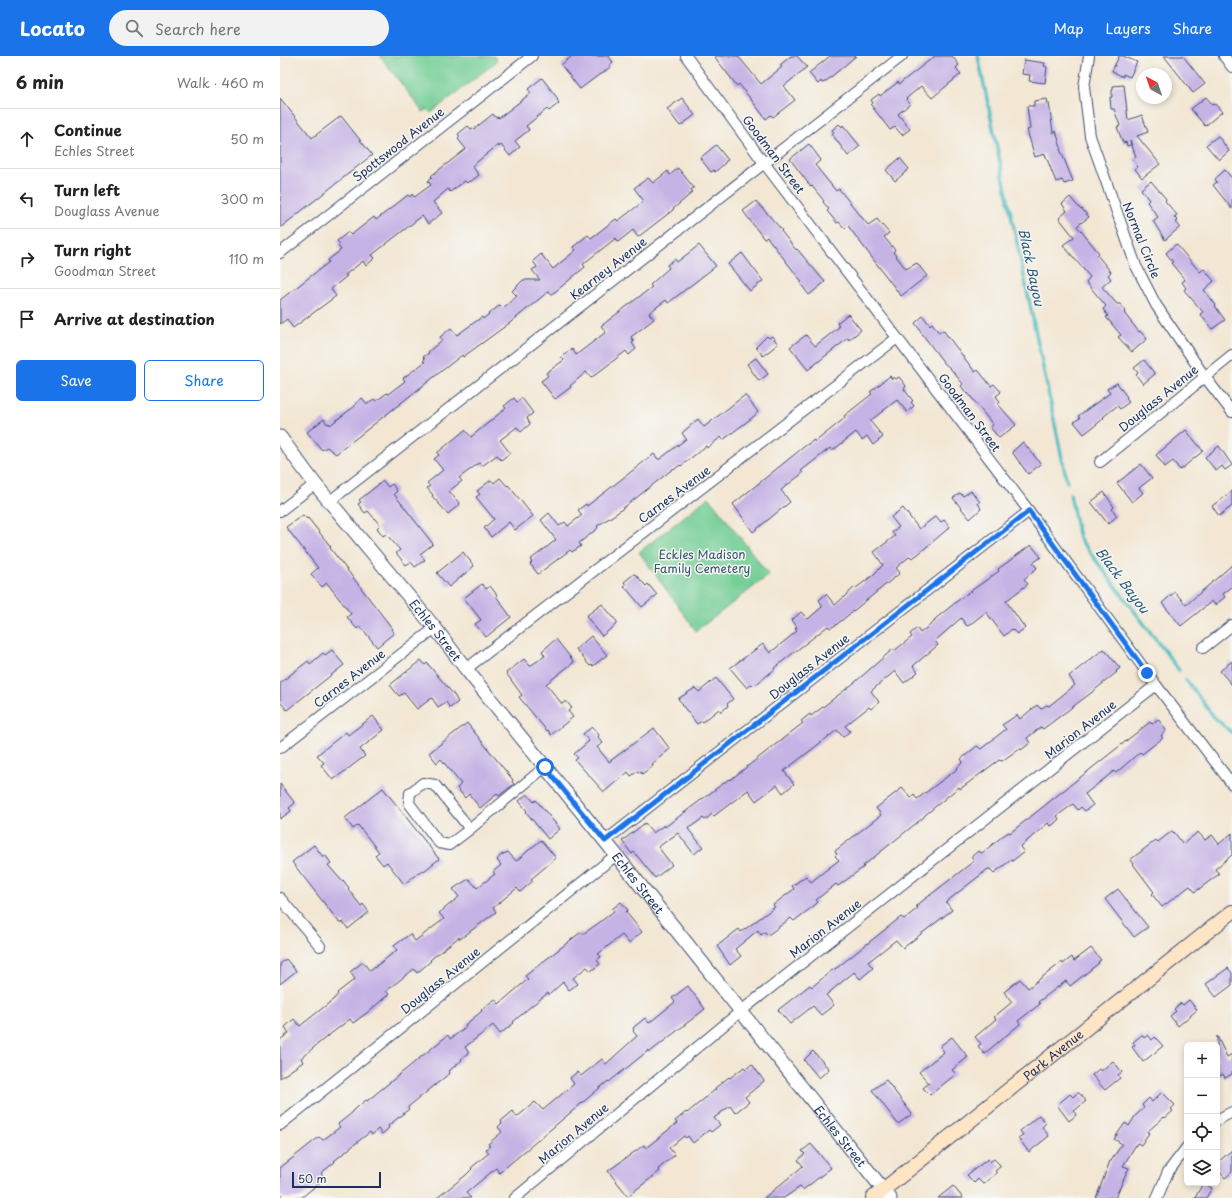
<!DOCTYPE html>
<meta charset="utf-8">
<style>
body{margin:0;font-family:"Playpen Sans",sans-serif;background:#f2f2f2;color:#222}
.controls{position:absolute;right:12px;bottom:12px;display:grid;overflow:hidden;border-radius:6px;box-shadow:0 2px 6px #0003}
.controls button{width:36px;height:36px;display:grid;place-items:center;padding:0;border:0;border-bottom:1px solid #e0e0e0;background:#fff;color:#222;font:20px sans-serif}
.compass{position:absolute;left:856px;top:12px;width:36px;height:36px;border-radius:50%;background:#fff;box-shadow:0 2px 6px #0003;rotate:320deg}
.scale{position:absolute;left:12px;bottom:10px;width:89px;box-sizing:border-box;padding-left:4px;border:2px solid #1b2f5e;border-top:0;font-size:11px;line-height:14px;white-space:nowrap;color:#1b2f5e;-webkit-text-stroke:3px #f6f6f2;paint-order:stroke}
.stop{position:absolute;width:12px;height:12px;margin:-9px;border:3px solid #1a73e8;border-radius:50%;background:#fff}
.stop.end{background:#1a73e8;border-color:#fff;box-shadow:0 1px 4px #0008}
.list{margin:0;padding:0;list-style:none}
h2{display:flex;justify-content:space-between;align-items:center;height:52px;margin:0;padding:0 16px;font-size:17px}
h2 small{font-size:13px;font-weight:400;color:#767676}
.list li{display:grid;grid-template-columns:26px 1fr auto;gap:12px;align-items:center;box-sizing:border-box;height:60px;padding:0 16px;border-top:1px solid #e0e0e0}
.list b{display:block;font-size:15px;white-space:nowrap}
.list p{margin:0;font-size:13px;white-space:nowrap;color:#767676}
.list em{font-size:13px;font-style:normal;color:#767676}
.actions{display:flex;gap:8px;padding:12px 16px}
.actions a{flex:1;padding:9px 0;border:1px solid #1a73e8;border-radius:6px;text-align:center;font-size:14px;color:#1a73e8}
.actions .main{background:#1a73e8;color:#fff}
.icon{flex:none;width:22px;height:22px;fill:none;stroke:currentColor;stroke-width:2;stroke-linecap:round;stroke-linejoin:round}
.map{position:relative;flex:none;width:952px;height:1142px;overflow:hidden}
header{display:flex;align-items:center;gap:24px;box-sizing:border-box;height:56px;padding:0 20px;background:#1a73e8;color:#fff}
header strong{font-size:19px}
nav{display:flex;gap:22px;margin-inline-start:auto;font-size:14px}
.search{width:280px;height:36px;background:#f2f2f2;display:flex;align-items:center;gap:10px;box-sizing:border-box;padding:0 14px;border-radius:22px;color:#767676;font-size:15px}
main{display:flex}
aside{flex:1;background:#fff}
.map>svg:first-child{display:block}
.green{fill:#73ce95;stroke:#477e7a}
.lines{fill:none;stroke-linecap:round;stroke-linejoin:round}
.stream{stroke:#4cbbc1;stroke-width:3.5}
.building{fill:#c6b3e5}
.minor-casing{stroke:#3b4b70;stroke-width:12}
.tertiary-casing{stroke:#3b4b70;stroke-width:15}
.secondary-casing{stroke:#3b4b70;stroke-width:16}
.minor{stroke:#fff;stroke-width:10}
.tertiary{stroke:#fff;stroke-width:13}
.secondary{stroke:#fde5c5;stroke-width:14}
.route{stroke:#1a73e8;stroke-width:5}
.labels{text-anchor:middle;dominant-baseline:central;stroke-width:3;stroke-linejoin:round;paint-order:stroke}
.street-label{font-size:12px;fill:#1b2f5e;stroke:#f6f6f2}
.park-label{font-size:12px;fill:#31576c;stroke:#f6f6f2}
.water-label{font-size:13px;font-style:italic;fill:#2a597c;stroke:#f6f6f2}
</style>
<header>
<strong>Locato</strong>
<div class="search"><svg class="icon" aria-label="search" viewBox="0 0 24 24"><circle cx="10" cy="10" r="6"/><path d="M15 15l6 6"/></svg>Search here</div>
<nav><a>Map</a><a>Layers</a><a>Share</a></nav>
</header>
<main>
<aside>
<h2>6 min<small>Walk · 460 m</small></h2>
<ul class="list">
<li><svg class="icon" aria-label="ahead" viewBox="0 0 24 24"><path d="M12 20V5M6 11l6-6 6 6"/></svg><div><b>Continue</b><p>Echles Street</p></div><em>50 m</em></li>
<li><svg class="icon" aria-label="left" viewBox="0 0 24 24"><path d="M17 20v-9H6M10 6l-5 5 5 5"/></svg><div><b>Turn left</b><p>Douglass Avenue</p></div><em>300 m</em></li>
<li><svg class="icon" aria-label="right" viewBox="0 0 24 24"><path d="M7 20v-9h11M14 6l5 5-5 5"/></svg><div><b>Turn right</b><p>Goodman Street</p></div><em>110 m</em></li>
<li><svg class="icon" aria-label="arrive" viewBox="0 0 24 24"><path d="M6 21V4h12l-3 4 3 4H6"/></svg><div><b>Arrive at destination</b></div></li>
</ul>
<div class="actions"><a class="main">Save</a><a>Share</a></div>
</aside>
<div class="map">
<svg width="952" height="1142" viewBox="0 0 952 1142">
<rect width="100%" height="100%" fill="#f6f6f2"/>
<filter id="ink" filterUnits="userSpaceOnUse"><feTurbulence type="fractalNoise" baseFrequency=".025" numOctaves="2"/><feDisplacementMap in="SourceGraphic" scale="8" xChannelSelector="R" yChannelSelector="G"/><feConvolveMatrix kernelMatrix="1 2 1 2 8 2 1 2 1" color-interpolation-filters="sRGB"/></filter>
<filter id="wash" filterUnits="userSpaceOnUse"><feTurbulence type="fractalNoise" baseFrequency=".012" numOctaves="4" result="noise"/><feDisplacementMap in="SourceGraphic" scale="16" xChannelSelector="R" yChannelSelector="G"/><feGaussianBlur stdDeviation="0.9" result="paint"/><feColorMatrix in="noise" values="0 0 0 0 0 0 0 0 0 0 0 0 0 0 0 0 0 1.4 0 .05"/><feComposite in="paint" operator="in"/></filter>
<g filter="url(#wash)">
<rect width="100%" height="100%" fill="#f3e7d4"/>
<g class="green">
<path d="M100 0H214L217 5 151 57 147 53 143 56Z"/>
<path d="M429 441 489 519 416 575 359 496Z"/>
</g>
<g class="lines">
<g class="stream">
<path d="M698 0 787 426"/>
<path d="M790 438 799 482 899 614"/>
<path d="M906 624 934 661 952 677"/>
</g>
</g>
<g id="blocks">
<g class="building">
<path d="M292 0H328L333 6 329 9 330 11 322 18H320L300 33 281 9Z"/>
<path d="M434 0H458L481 28 502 11 500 9 511 0H517L527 11 504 30 515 44 493 61 491 59 486 63 459 28 457 30Z"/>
<path d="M550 0H576L545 26 542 27 541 25 538 28 529 17Z"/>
<path d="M655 0H672L679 9 676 12 681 18 652 42 641 30 627 42 626 43 630 48 618 58 630 73 622 79 615 71 610 74 591 49 593 47 591 44 599 38 600 40 618 26 619 28Z"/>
<path d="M839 0H843L857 6 850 21 843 18V21L832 15Z"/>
<path d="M884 0H903L925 28 913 37Z"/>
<path d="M744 4 765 7 764 10 767 11 765 27 749 25 750 19 742 18Z"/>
<path d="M262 22 278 43 277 44 279 47 269 55 267 53 246 70 249 74 235 85 240 91 230 100 221 89 219 91 218 89 192 110 199 119 190 126 189 125 187 127 185 125 170 136 168 133 153 146 162 157 157 161 148 168 142 160 92 199 95 202 86 210 83 205 65 219 67 220 51 233 56 240 13 272 7 263 0 268V244L49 206 48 204 61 194 58 190 60 188 57 185 68 176 71 179 94 161 96 164 128 139 130 141 132 138 134 141 136 140 151 129 148 125 152 121 151 120 186 93 178 83 180 81 178 78 188 70 191 73 193 72 194 73 213 58 216 62 218 61 219 62 251 37 248 33Z"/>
<path d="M844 29 848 64 862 59 868 76 857 80 880 108 862 122 855 113 858 111 853 103 856 101 850 84 851 89 847 90 846 86 843 87 837 71 840 70 834 53H831L830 41H832V34H833V30Z"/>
<path d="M926 41 933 49 935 48 942 56 925 70 911 53Z"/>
<path d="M0 42 32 82 61 60 92 99 0 172Z"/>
<path d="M402 42 415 59 400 70 387 53Z"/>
<path d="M767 43 768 48 769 47 773 77 776 75 781 92 780 93 793 125 784 128 782 124 776 126 765 98 755 101 747 74 750 73 747 50H754V45Z"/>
<path d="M559 68 562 71 563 69 580 90 568 100 552 78 554 77 552 74Z"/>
<path d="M938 80 949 95 939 104 926 89Z"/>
<path d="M529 88 541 104 535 109 556 135 559 133 588 169 597 163 602 169 609 177 604 181 615 194 613 196 626 213 637 207 647 220 621 240 568 170 565 173 559 166 557 167 547 155 549 153 543 146 544 145 532 130 531 131 510 103Z"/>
<path d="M436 89 448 104 445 106V107L435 116 434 114 431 116 420 102Z"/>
<path d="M620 102 629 113 615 125 606 114Z"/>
<path d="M398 112 414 132 411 134 413 136 393 153V154L358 181 353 174 338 186 336 182 303 208 305 211 276 235 271 238 269 235 231 266 183 301 182 299 56 398 47 391 42 394 27 376 44 363 47 368 49 367 50 369 75 350V348L82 342 87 348 94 343 96 345 107 337 108 338 125 325 123 322 145 306 143 305 145 303 143 301 149 297 148 296 162 284 160 281 171 272 177 279 202 261 203 263 220 249 223 252 237 240 232 235 243 224H260L252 214 257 211 253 205 261 198 273 213 296 194 293 191 308 179 311 182 336 163 338 165 364 145 354 132 368 122 373 127 388 115 390 119Z"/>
<path d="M945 114 952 122V153L933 129 937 126 935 123Z"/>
<path d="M871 125 886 143 885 145 897 159 894 161 898 165 896 166 900 171 885 184 873 165 878 161 867 146 869 144 861 133Z"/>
<path d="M790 141 801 154 802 153 809 161 797 170 819 197 817 199 831 216 828 219 831 223 822 231 837 248H840L846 255 844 257 859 276 860 275 867 283 852 296 838 281 841 279 826 261 828 260 823 253 826 250 806 226 810 221 783 189 794 181 779 162 787 155 782 148Z"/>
<path d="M476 145 502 174 501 175 516 194 517 193 545 226 529 239 520 227 522 226 487 181 484 183 463 155Z"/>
<path d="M896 188 920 216 924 213 934 225 924 234 936 249 935 250 945 264 932 273 920 258 923 256 904 234 906 232 902 226 905 224 891 207 893 206 886 197Z"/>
<path d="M419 189 436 210 388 247 386 244 369 257 374 263 351 281 354 286 352 287 356 293 349 299 346 295 311 322 306 316 290 330 291 331 275 343 261 325 268 320 266 317 284 304 281 301 292 293 296 299 326 276 321 270 372 231 370 229 389 212 387 209 395 203 397 206Z"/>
<path d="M462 197 483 225 470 235 448 208Z"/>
<path d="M568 258 581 274 569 284 568 282 528 314 510 291 526 279 535 290 559 271 557 267Z"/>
<path d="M643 260 650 269 652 267 659 277 663 274 695 316 698 314 711 330 714 328 721 336 716 340 720 346 718 348 736 369 719 382 710 371 713 369 688 337 687 338 681 330 683 328 670 312 664 307 640 275V274L635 267Z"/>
<path d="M487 280 489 282 492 280 498 288 483 300 476 291Z"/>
<path d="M476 302 488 318 479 325 467 308Z"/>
<path d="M864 304 875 318 863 328 856 319 858 317 854 312Z"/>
<path d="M610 320 612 323 614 321 616 323 619 321 626 330 624 333 633 345 631 346 634 350 627 356 617 344 590 365 603 381 593 389 587 380 582 384 576 376 552 395 550 392 521 415 523 417 501 434 510 446 473 476 453 448 525 390 534 384 535 386 565 362 564 360 592 338 590 336Z"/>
<path d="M837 327 847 341 846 343 849 346 840 353 837 350 823 361 824 362 817 368 804 378 794 366 800 362 798 360 830 337 827 333Z"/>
<path d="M465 339 478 356 473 361 443 384 441 381 427 392 426 390 401 410 400 409 395 413 394 412 337 457 317 470 318 471 317 473 299 487 301 490 292 496 290 494 258 518 250 508 252 506 250 504 276 484 261 464 269 457 279 470 285 466 288 470 302 459 298 454 306 448 307 450 374 398 378 403H380L406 383 402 377 418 363 424 371Z"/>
<path d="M234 342 237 346 242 342 253 357 247 362 250 368 241 376 237 371 220 384 230 397 221 404 217 399 202 410 199 407 179 422 182 425 169 435 180 448 168 458 152 440 153 439 147 432 150 430 147 427 163 414 154 403 159 399 157 397 185 374 191 381 226 352 224 350Z"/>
<path d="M906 374 923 395 900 414 893 405 885 411 876 399Z"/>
<path d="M743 386 761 408 748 418 732 396Z"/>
<path d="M939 390 952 409 945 414 942 410 936 415 925 401Z"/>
<path d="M861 408 872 422 859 432 863 437 852 446 837 427Z"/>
<path d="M220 422 227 430 228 429 253 460 235 474 229 466 211 481 204 472 214 463 196 441 200 438 197 435 211 424 214 427Z"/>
<path d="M103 425 108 431 112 428 117 435 114 438 153 488 140 498 145 504 135 511 131 506 126 509 116 497 120 494 106 478 103 480 97 472 100 469 88 455 85 457 78 448 81 446 79 444Z"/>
<path d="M691 435 700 446 698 447 701 453 690 463 673 442 680 437 683 440Z"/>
<path d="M952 435V450L939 460 932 450Z"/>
<path d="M824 436 834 451 832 453 837 460 828 468 811 446Z"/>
<path d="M623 452 639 473 656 460 661 466 664 464 670 471 637 499 632 502 630 500 616 512 620 517 556 569 550 572 548 570 494 612 495 613 474 630 472 628 467 632 450 612 483 588 490 597 517 575 515 573 517 571 512 564 521 556 528 563 542 551V549L539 544 546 538 555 549 575 531 576 532 592 520 603 509 594 496 615 480 612 476 619 471 611 461Z"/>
<path d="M23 459 27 463 28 462 51 491 50 492 112 572 111 573 114 577 97 591 80 570 77 573 67 561 71 558 47 527 42 531 31 518 38 512 6 471Z"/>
<path d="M751 489 761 501 753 507 757 512 744 523 748 528 726 545 745 572 737 578 732 573 724 580 706 556 688 570 686 569 681 562 655 585 658 589 633 610 638 616 624 627 615 615 591 635 599 646 591 653 589 651 565 670 570 675 563 681 557 674 504 715 514 728 503 737 497 729 476 745 468 734 434 760 432 758 425 764 423 762 408 773 423 791 414 798 398 777 378 791 392 809 375 822 354 796 352 798 342 785 365 767 373 777 384 769 385 771 449 723 450 724 523 667 521 665 530 658 531 660 574 627 613 593 614 595 632 581 630 578 637 572 640 577 655 565 654 564 681 542 719 515 718 513Z"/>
<path d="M183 496 194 510 169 531 157 517Z"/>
<path d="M952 509V531L943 538 945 541 935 549 932 545 901 570 882 547 895 536 906 549Z"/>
<path d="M354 518H355L366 530 368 528 377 539 362 551 344 530 346 529 344 526Z"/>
<path d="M202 528 206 533 210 530 217 539 216 540 231 561 206 581 195 568 201 564 184 542Z"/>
<path d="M322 548 338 567 322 580 306 560Z"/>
<path d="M311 580 327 599 313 610 312 609 310 610 296 593Z"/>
<path d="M276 583 294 606 266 628 282 648 286 645 292 652 288 655 293 661 271 679 268 674 267 675 239 641 242 639 226 617 244 603 250 610 265 600 262 595Z"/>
<path d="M824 593 840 612 836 615 837 616 811 637 763 673 761 671 747 682 750 687 741 694 740 692 722 705 719 704 680 733 679 731 644 760V761L583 810 584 811 558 830 556 828 536 844 538 846 535 849 514 865 511 862 488 879 485 876 481 879 478 874 455 893 461 900 450 909 437 890 459 873 461 876 495 851 493 849 514 833 512 830 526 820 531 826 559 804 555 800 557 798 555 795 601 759 596 752 622 732 631 742 634 739 637 743 676 714V713L683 706 681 703 697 690 701 693 726 673 722 669 737 659 740 663 757 649 761 653 766 649 769 650 795 629 789 620Z"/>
<path d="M52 594 64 609 7 654 0 646V627L28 605 30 608 43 597 45 599Z"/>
<path d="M141 604 145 609 147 607 174 639 178 646 170 652 166 646 158 651 152 642 137 653 124 637 119 640 110 629Z"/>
<path d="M952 605V629L940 615Z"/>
<path d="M436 622 453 643 447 648 448 650 441 656 439 653 423 666 422 665 417 668 402 649 403 648 398 643 415 632 419 636Z"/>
<path d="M93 660 104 674 80 693 85 700 53 724 41 709 44 707 37 699 66 676 68 679Z"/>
<path d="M878 663 886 674 881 680 883 682 862 698 860 696 836 717 834 715 805 738 813 749 805 755 801 751 798 754 793 748 777 760 779 763 773 769 770 770 768 767 740 791 744 796 732 805 731 804 714 817 710 813H708L666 846 672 854 623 892 616 884 588 906 593 912 580 923 574 916 546 939 554 949 541 959 533 950 510 968 498 954 530 929 532 931 551 915 558 911 617 864 621 861 624 863 638 852 636 850 694 805 691 801 698 795 702 797 724 779 729 776 730 777 870 666 872 668Z"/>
<path d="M187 667 233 724 232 726 234 728 219 740 217 738 200 752 189 738 185 742 177 732 181 728 161 703 157 707 149 697Z"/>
<path d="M312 671 319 679 318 681 323 687 317 691 329 706 374 672 390 693 372 708 373 710 362 718 361 716 359 717 358 715 351 720 348 716 324 736 295 704 298 702 294 698 309 685 303 678Z"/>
<path d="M0 728 15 747 9 752 11 755 0 763Z"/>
<path d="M103 732 159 803 144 815 142 814 124 828 107 806 103 809 95 799 99 796 78 769 73 773 65 762Z"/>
<path d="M247 738 254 746 256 744 280 773 268 783 246 756 247 755 239 745Z"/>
<path d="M892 775 893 777 894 776 903 788 918 776 925 784 932 779 939 788 952 777V799L935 813 939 818 915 836 910 830 882 851 872 838 874 836 850 804 876 784 878 786Z"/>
<path d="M261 784 276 802 251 823 253 825 240 836 237 832 213 852 216 856 180 883 179 881 150 904 151 905 137 917 134 913 106 935 109 938 88 956 73 967 70 963 44 983 21 1002 23 1006 0 1022V984L9 977 5 971 14 963 20 970 54 943 58 938 57 937 75 923 70 916 83 906 90 915 117 894 114 890 130 878 135 885 164 863 159 857 179 841 173 833 182 827 189 823 197 832 215 818 213 816 221 809 217 804 221 799 228 796 236 805Z"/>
<path d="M34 789 43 801 45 799 51 807 48 809 62 825 63 824 69 832 68 833 81 850 83 848 89 856 68 873 63 866 61 867 58 865 12 806Z"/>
<path d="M838 833 868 871 854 881 825 843Z"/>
<path d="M341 846 348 854 346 856 362 876 349 887 342 879 318 898 321 901 317 904 320 908 311 915 307 911 293 922 298 928 289 934 283 926 269 939 268 937 250 951 233 966 234 967 220 978 213 969 185 991 189 997 181 1003 182 1004 169 1015 170 1017 128 1051 129 1053 108 1070 109 1072 102 1078 98 1073 92 1079 90 1076 54 1105 55 1106 41 1117 44 1123 21 1142H3L0 1138V1112L39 1081 43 1084 60 1071 58 1068 73 1056V1055L86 1044 87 1045 168 979 170 983 186 971 185 969 202 955 201 954 215 943 219 948 248 923 245 920 301 876 303 878 320 866 334 855 332 853Z"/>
<path d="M811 892 821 904 818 906 819 907 790 930 786 925 758 946 760 948 738 965 740 968 704 998 698 990 701 988 695 981 716 963 714 961 732 946 724 936 740 923 748 932 782 906 783 908 792 901 794 905Z"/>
<path d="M6 903 16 915 0 928V908Z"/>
<path d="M948 912 952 917V929L936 941 926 928Z"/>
<path d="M408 930 425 953 370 996 369 994 329 1026 328 1025 219 1117 216 1112 186 1137 191 1142H157L186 1119 192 1113 191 1112 209 1097 206 1093 210 1090 208 1088 222 1076 218 1071 222 1067 221 1065 233 1055 237 1061 255 1046 263 1054 294 1028 290 1022 297 1016 301 1020 322 1003 326 1008 357 980 353 975 354 974 353 972 365 962 369 967 395 946 392 942Z"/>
<path d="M909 944 917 954 898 970 890 960 896 955 894 953 901 947 903 949Z"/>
<path d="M862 979 864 982 868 979 872 984 875 981 883 990 863 1006 852 991 855 989 853 986Z"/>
<path d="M937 980 947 1001 952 998V1018L945 1022 943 1018 940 1020 937 1014Z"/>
<path d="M672 981 688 1001 672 1014 676 1018 650 1039 643 1032 649 1027 639 1016 664 996 660 990Z"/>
<path d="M533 995 549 1013 539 1022 524 1004Z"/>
<path d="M833 1005 842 1016 838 1019 840 1022 825 1034 812 1019 819 1013 821 1015Z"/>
<path d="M472 1008 484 1025 465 1041 469 1046 455 1057 450 1050 434 1062 440 1069 431 1076 429 1074 413 1087 408 1080 406 1082 404 1080 389 1092 395 1099 378 1113 380 1115 348 1140 328 1115 364 1089 366 1092 397 1067 395 1065 406 1056 407 1057 436 1033 435 1032 449 1021 450 1022 464 1011 466 1013Z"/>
<path d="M606 1024 632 1058 618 1068 592 1034Z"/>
<path d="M882 1036 895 1049 891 1053 893 1055 885 1062 884 1061 867 1076 869 1077 861 1089 857 1087 843 1110 849 1112 835 1142H816L830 1105H831L842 1088 834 1083 845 1067 849 1070 855 1060 864 1052 862 1049 869 1042 872 1046Z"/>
<path d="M797 1037H799L806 1045 794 1055 796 1059 789 1065 777 1049 790 1038 793 1041Z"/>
<path d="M759 1059 766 1067 762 1071 769 1080 749 1096 738 1082 743 1079 740 1075Z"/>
<path d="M531 1088 551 1112 523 1134 520 1131 504 1142H484L523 1110 518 1104 525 1098 522 1095Z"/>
<path d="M952 1094V1116L945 1122 937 1113V1107Z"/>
<path d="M708 1103 710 1106 714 1103 721 1110 715 1115 717 1117 703 1128 698 1123 694 1127 687 1119Z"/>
<path d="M923 1127 932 1132 926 1142H915Z"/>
<path d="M673 1130 683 1142H658Z"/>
</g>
</g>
</g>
<g filter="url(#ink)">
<use href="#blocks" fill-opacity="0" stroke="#3b4b70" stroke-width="1"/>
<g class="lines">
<g class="minor-casing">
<g id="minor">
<path d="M406 0 484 107 749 455 876 629 952 728"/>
<path d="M809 0 804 31 810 80 856 210 876 249 925 321 952 356"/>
<path d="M944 0 952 11"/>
<path d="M0 197 252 0"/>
<path d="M820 406 952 299"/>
<path d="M50 445 622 0"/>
<path d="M0 455 35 428"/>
<path d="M923 592 952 569"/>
<path d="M186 613 617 282"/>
<path d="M0 692 155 572"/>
<path d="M190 773 169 789 159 787 129 747 130 737 143 727 155 729 190 773 265 711"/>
<path d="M325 785 749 455"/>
<path d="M0 842 40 890"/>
<path d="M937 1064 952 1056"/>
<path d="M0 1069 336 799"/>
<path d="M235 1142 461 955 876 629"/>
<path d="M877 1142 888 1116 907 1091"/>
</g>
</g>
<g class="tertiary-casing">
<g id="tertiary">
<path id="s1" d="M0 381 35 428 155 572 186 613 325 785 610 1142"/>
</g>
</g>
<g class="secondary-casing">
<g id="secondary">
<path id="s2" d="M593 1142 952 856"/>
</g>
</g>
<use href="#minor" class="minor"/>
<use href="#tertiary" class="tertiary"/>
<use href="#secondary" class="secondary"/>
</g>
</g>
<g class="lines" filter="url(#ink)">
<path class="route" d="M265 711 325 785 749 455 867 617"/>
</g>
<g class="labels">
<g class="street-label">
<text transform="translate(118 88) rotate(-38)">Spottswood Avenue</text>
<text transform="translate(494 98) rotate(53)">Goodman Street</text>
<text transform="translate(862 184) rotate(68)">Normal Circle</text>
<text transform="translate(328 212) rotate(-38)">Kearney Avenue</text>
<text transform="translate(878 342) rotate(-39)">Douglass Avenue</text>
<text transform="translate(690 356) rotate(53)">Goodman Street</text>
<text transform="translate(394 438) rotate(-37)">Carnes Avenue</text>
<text stroke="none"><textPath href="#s1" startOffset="248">Echles Street</textPath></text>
<text transform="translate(529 610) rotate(-38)">Douglass Avenue</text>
<text transform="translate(69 622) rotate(-38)">Carnes Avenue</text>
<text transform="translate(800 673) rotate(-38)">Marion Avenue</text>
<text stroke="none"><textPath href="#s1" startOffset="572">Echles Street</textPath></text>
<text transform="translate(545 872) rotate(-38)">Marion Avenue</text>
<text transform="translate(160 924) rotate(-39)">Douglass Avenue</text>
<text stroke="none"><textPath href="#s2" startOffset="230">Park Avenue</textPath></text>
<text transform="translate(293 1077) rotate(-40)">Marion Avenue</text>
<text stroke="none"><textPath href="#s1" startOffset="896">Echles Street</textPath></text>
</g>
<g class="park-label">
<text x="422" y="498">Eckles Madison<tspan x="422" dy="14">Family Cemetery</tspan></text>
</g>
<g class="water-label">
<text transform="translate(752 211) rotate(78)">Black Bayou</text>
<text transform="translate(843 524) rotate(53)">Black Bayou</text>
</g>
</g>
</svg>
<div class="controls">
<button>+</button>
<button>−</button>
<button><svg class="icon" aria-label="locate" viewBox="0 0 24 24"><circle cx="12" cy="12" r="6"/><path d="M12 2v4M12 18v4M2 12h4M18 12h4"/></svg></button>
<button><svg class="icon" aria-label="layers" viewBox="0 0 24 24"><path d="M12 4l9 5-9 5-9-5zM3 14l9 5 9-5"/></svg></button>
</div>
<svg class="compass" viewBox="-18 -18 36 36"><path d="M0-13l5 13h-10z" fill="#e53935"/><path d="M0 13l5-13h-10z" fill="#767676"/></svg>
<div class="scale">50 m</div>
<div class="stop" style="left:265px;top:711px"></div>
<div class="stop end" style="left:867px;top:617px"></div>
</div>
</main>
